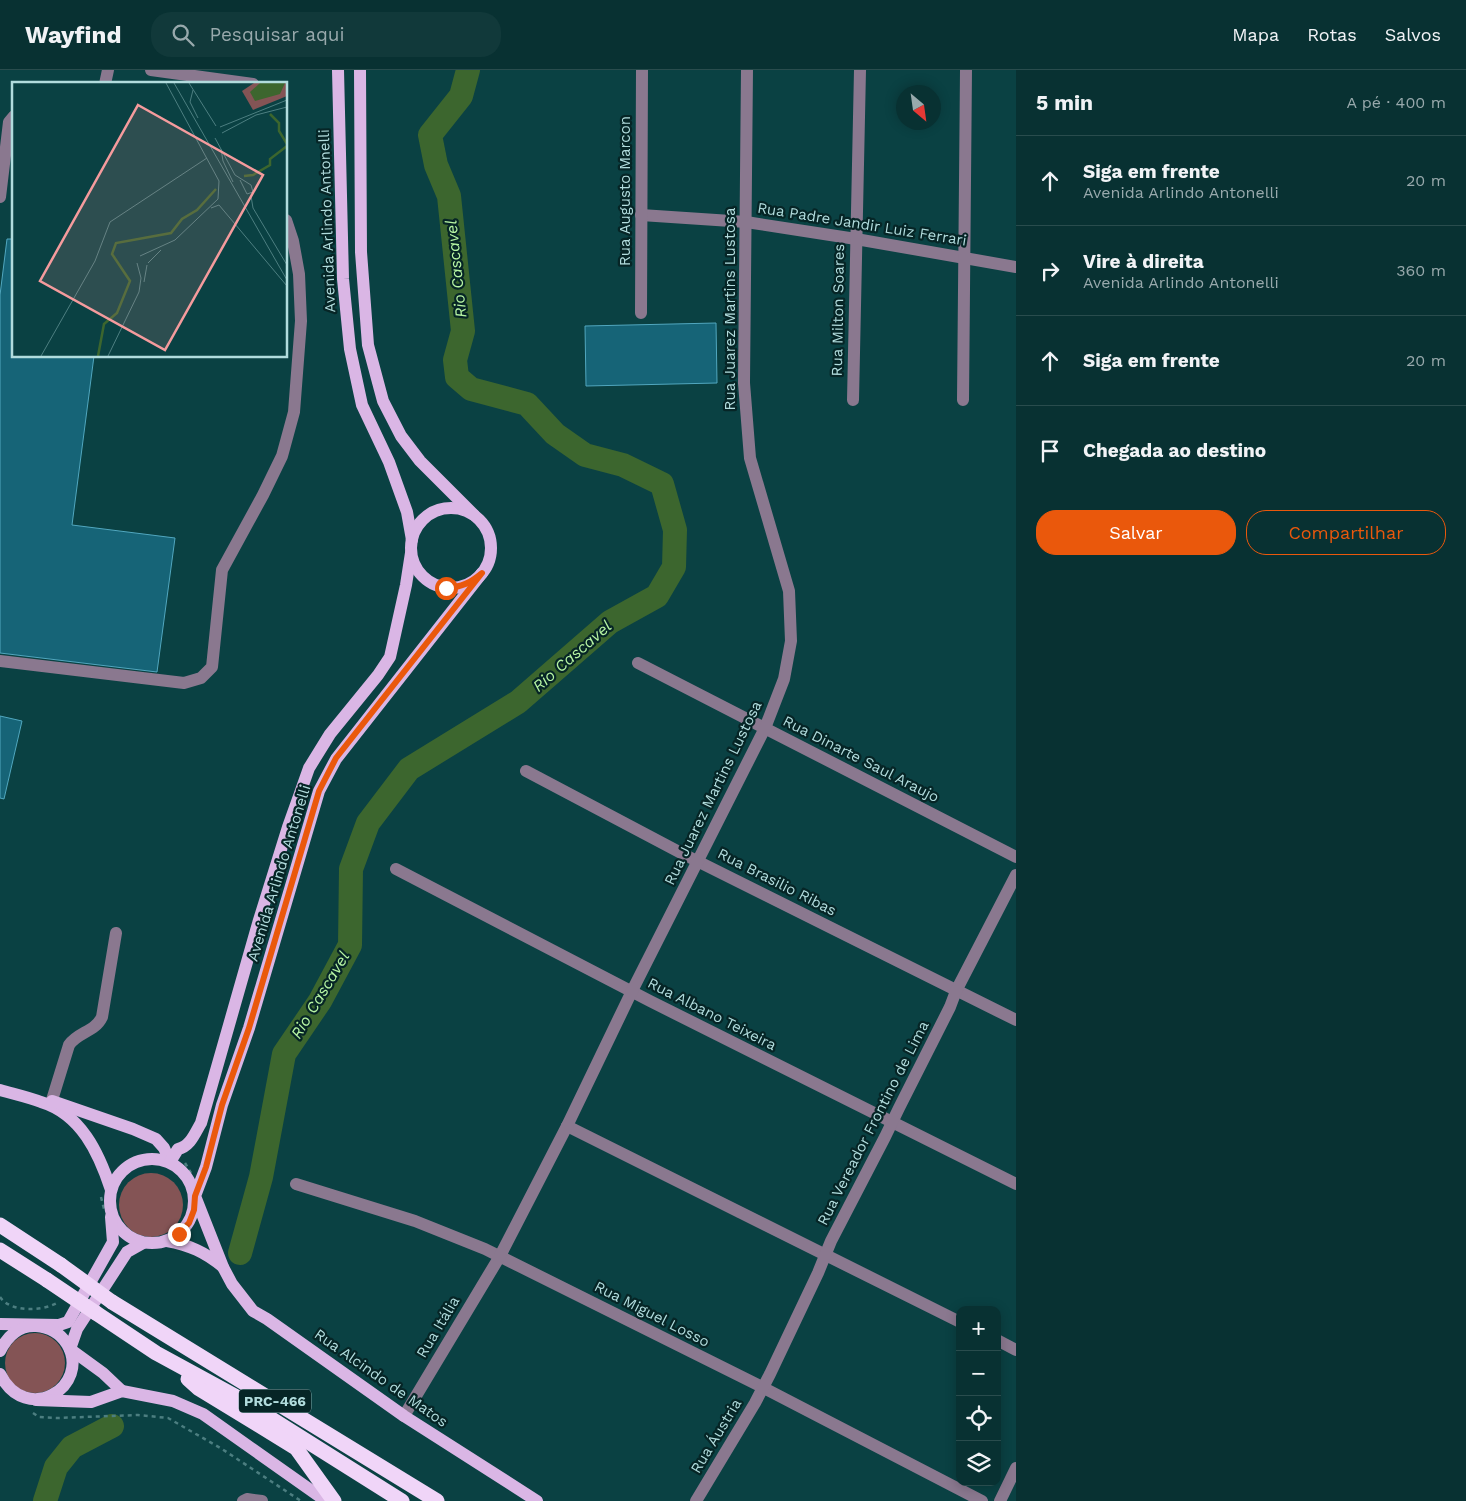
<!DOCTYPE html>
<html lang="pt">
<meta charset="utf-8">
<style>
body{margin:0;font-family:"Work Sans",sans-serif;background:#11393a;color:#f1f3f6}
.controls{position:absolute;right:15px;bottom:15px;display:grid;overflow:hidden;border-radius:10px;box-shadow:0 2px 12px #0003}
.controls button{width:45px;height:45px;display:grid;place-items:center;padding:0;border:0;border-bottom:1px solid #294c4d;background:#083132;color:#f1f3f6;font:25px sans-serif}
.compass{position:absolute;left:896px;top:15px;width:45px;height:45px;border-radius:50%;background:#083132;box-shadow:0 2px 12px #0003;rotate:151deg}
.stop{position:absolute;width:15px;height:15px;margin:-11px;border:4px solid #ea580c;border-radius:50%;background:#fff}
.stop.end{background:#ea580c;border-color:#fff;box-shadow:0 1px 5px #0008}
.list{margin:0;padding:0;list-style:none}
h2{display:flex;justify-content:space-between;align-items:center;height:65px;margin:0;padding:0 20px;font-size:21px}
h2 small{font-size:16px;font-weight:400;color:#98a9ac}
.list li{display:grid;grid-template-columns:32px 1fr auto;gap:15px;align-items:center;box-sizing:border-box;height:90px;padding:0 20px;border-top:1px solid #294c4d}
.list b{display:block;font-size:19px;white-space:nowrap}
.list p{margin:0;font-size:16px;white-space:nowrap;color:#98a9ac}
.list em{font-size:16px;font-style:normal;color:#98a9ac}
.actions{display:flex;gap:10px;padding:15px 20px}
.actions a{flex:1;padding:11px 0;border:1px solid #ea580c;border-radius:20px;text-align:center;font-size:18px;color:#ea580c}
.actions .main{background:#ea580c;color:#fff}
.icon{flex:none;width:28px;height:28px;fill:none;stroke:currentColor;stroke-width:2;stroke-linecap:round;stroke-linejoin:round}
.map{position:relative;flex:none;width:1016px;height:1431px;overflow:hidden}
header{display:flex;align-items:center;gap:30px;box-sizing:border-box;height:70px;padding:0 25px;background:#083132;border-bottom:1px solid #294c4d}
header strong{font-size:24px}
nav{display:flex;gap:28px;margin-inline-start:auto;font-size:18px}
.search{width:350px;height:45px;background:#11393a;display:flex;align-items:center;gap:12px;box-sizing:border-box;padding:0 18px;border-radius:20px;color:#98a9ac;font-size:19px}
main{display:flex}
aside{flex:1;background:#083132}
.map>svg:first-child{display:block}
.green{fill:#845455}
.lines{fill:none;stroke-linecap:round;stroke-linejoin:round}
.river{stroke:#3c662e;stroke-width:24}
.building{fill:#166477;stroke:#51a7bf}
.path{stroke:#4c7e80;stroke-width:2.5;stroke-dasharray:4 4;stroke-linecap:butt}
.minor{stroke:#8a788f;stroke-width:12}
.major{stroke:#dab6e5;stroke-width:12}
.highway{stroke:#f0d5f8;stroke-width:15}
.highway-bridge{stroke:#f0d5f8;stroke-width:15}
.route{stroke:#ea580c;stroke-width:6}
.labels{text-anchor:middle;dominant-baseline:central;stroke-width:4.5;stroke-linejoin:round;paint-order:stroke}
.shield{fill:#062526;stroke:#7ea5a6;stroke-width:1}
.shield-label{font-size:14px;font-weight:bold;fill:#b1dcdd}
.street-label{font-size:15px;fill:#b1dcdd;stroke:#062526}
.water-label{font-size:16px;font-style:italic;fill:#b7f5a3;stroke:#062526}
.inset-river{fill:none;stroke:#3c662e;stroke-width:2.5}
.inset-road{fill:none;stroke:#4d7f81;stroke-width:1}
.view{fill:#f59b9d;fill-opacity:0.15;stroke:#f59b9d;stroke-width:2.5}
.inset-edge{fill:none;stroke:#b1dcdd;stroke-width:2.5}
</style>
<header>
<strong>Wayfind</strong>
<div class="search"><svg class="icon" aria-label="search" viewBox="0 0 24 24"><circle cx="10" cy="10" r="6"/><path d="M15 15l6 6"/></svg>Pesquisar aqui</div>
<nav><a>Mapa</a><a>Rotas</a><a>Salvos</a></nav>
</header>
<main>
<div class="map">
<svg width="1016" height="1431" viewBox="0 0 1016 1431">
<rect width="100%" height="100%" fill="#0a4143"/>
<g class="green">
<circle cx="151" cy="1135" r="32"/>
<circle cx="35" cy="1293" r="30"/>
</g>
<g class="lines">
<g class="river">
<path d="M240 1183 261 1107 284 984 320 931 350 875 351 799 368 753 409 699 518 632 610 552 657 526 674 497 675 460 662 414 623 395 585 385 555 364 527 334 471 319 457 307 455 290 463 261 449 126 436 95 430 65 461 26 468 0"/>
<path d="M45 1431 56 1397 72 1377 112 1356"/>
</g>
</g>
<g class="building">
<path d="M7 169H14V286H94L72 455 175 468 157 602 0 583V225Z"/>
<path d="M716 253 717 313 586 316 585 256Z"/>
<path d="M0 646 22 651 4 729 0 728Z"/>
</g>
<g class="lines">
<g class="path">
<path d="M185 1093 191 1103"/>
<path d="M101 1127 104 1139"/>
<path d="M0 1227C11 1243 42 1241 57 1233"/>
<path d="M33 1343 39 1347 57 1348 138 1345 168 1348 222 1379 301 1431"/>
</g>
<g class="minor">
<path d="M151 0 253 14"/>
<path d="M105 14 108 0"/>
<path d="M0 127 9 52 14 46"/>
<path d="M641 145 746 152 856 169 1016 197"/>
<path d="M641 243 642 0"/>
<path d="M853 330 860 0"/>
<path d="M963 330 966 0"/>
<path d="M0 591 184 613 201 608 212 597 222 500 263 425 282 386 294 342 301 251 299 204 293 171 286 150"/>
<path d="M638 593 1016 787"/>
<path d="M526 701 683 784 1016 950"/>
<path d="M396 799 650 931 1016 1114"/>
<path d="M52 1030 69 975C78 962 95 962 102 947L116 863"/>
<path d="M567 1056 960 1252"/>
<path d="M296 1114 415 1151 485 1179 762 1317 982 1431"/>
<path d="M997 1270 1016 1280"/>
<path d="M404 1346 500 1186 567 1056 632 921 765 658 784 609 791 571 789 521 750 388 744 313 747 0"/>
<path d="M243 1431 247 1429 262 1431"/>
<path d="M696 1431 755 1333 770 1304 818 1203 831 1171 885 1067 899 1038 950 937 956 921 1016 805"/>
<path d="M1000 1431 1016 1398"/>
</g>
<g class="major">
<path d="M338 0 343 209 350 279 362 335 389 392 407 442 412 470"/>
<path d="M360 0 361 182 368 275 383 331 401 366 420 391 474 445"/>
<circle cx="451" cy="478" r="40"/>
<path d="M482 503 336 689 319 721 249 958 222 1035 206 1097 195 1126 223 1197 232 1214 253 1241 267 1249 404 1346 537 1431"/>
<path d="M0 1020C14 1024 28 1027 41 1032 81 1044 99 1083 111 1120"/>
<path d="M52 1031 133 1059 156 1069 164 1078 170 1092"/>
<circle cx="152" cy="1131" r="42"/>
<path d="M170 1092 178 1079C190 1077 195 1063 201 1053L259 850 288 757 309 698 330 664 378 605 390 587 406 515 411 483"/>
<path d="M167 1171C189 1175 205 1182 223 1197"/>
<path d="M0 1254 59 1255 68 1252 113 1172 111 1147"/>
<path d="M70 1279 77 1259 127 1182 143 1173"/>
<path d="M70 1279 103 1303 122 1321"/>
<path d="M0 1281C7 1267 19 1255 36 1256 49 1257 60 1263 67 1274 92 1316 26 1357 0 1304"/>
<path d="M36 1330 91 1332 122 1321 173 1331 203 1344 326 1431"/>
</g>
<g class="highway">
<path d="M0 1155 61 1195"/>
<path d="M0 1180 47 1210"/>
<path d="M112 1232 437 1431"/>
<path d="M96 1243 156 1283 235 1326 402 1431"/>
<path d="M188 1309 198 1318 296 1378 334 1431"/>
</g>
<g class="highway-bridge">
<path d="M61 1195 112 1232"/>
<path d="M47 1210 96 1243"/>
</g>
</g>
<g class="lines">
<path class="route" d="M179 1164 189 1153 194 1140 195 1126 206 1097 222 1035 249 958 319 721 336 688 482 503C470 513 462 517 446 518"/>
</g>
<g class="labels">
<rect class="shield" x="239" y="1319.5" width="72" height="23" rx="4"/>
<g class="shield-label">
<text x="275" y="1331">PRC-466</text>
</g>
<g class="street-label">
<text transform="translate(625 121) rotate(-90)">Rua Augusto Marcon</text>
<text transform="translate(327 151) rotate(-92)">Avenida Arlindo Antonelli</text>
<text transform="translate(862 154) rotate(9)">Rua Padre Jandir Luiz Ferrari</text>
<text transform="translate(730 239) rotate(-90)">Rua Juarez Martins Lustosa</text>
<text transform="translate(838 240) rotate(-89)">Rua Milton Soares</text>
<text transform="translate(861 689) rotate(27)">Rua Dinarte Saul Araujo</text>
<text transform="translate(713 723) rotate(-64)">Rua Juarez Martins Lustosa</text>
<text transform="translate(279 803) rotate(-73)">Avenida Arlindo Antonelli</text>
<text transform="translate(777 812) rotate(27)">Rua Brasilio Ribas</text>
<text transform="translate(712 944) rotate(27)">Rua Albano Teixeira</text>
<text transform="translate(873 1053) rotate(-63)">Rua Vereador Frontino de Lima</text>
<text transform="translate(652 1244) rotate(27)">Rua Miguel Losso</text>
<text transform="translate(438 1257) rotate(-59)">Rua Itália</text>
<text transform="translate(381 1308) rotate(35)">Rua Alcindo de Matos</text>
<text transform="translate(716 1366) rotate(-59)">Rua Áustria</text>
</g>
<g class="water-label">
<text transform="translate(456 199) rotate(-96)">Rio Cascavel</text>
<text transform="translate(572 586) rotate(-41)">Rio Cascavel</text>
<text transform="translate(320 925) rotate(-59)">Rio Cascavel</text>
</g>
</g>
<g transform="translate(12 12)">
<rect width="275" height="275" fill="#0a4143"/>
<path d="M242 1H275V14L241 28 230 9Z" fill="#845455"/>
<path d="M248 1H273L268 12 243 19 238 10Z" fill="#3c662e"/>
<path class="inset-river" d="M258 32 267 41V49L275 62M232 94 241 93 258 83V77L275 64M86 274 92 242 105 231 118 199 100 172 104 161 159 151 170 137 185 128 204 107"/>
<path class="inset-road" d="M162 1 275 198M177 1 204 44M181 8 178 20 186 36M208 45 275 18M210 51 244 33 275 25M203 56 223 93 239 103M209 67 211 79 221 100M228 98 235 112 241 110 239 103M239 114 241 126 275 183M199 126 207 123 275 204M128 174 163 158 206 117 207 99 154 1M136 181 149 168M132 200 135 183M29 274 83 179 98 140 195 76M96 274 127 210 129 196 125 181"/>
<path class="view" d="M126 23 251 93 153 268 28 199Z"/>
<rect width="275" height="275" class="inset-edge"/>
</g>
</svg>
<div class="controls">
<button>+</button>
<button>−</button>
<button><svg class="icon" aria-label="locate" viewBox="0 0 24 24"><circle cx="12" cy="12" r="6"/><path d="M12 2v4M12 18v4M2 12h4M18 12h4"/></svg></button>
<button><svg class="icon" aria-label="layers" viewBox="0 0 24 24"><path d="M12 4l9 5-9 5-9-5zM3 14l9 5 9-5"/></svg></button>
</div>
<svg class="compass" viewBox="-18 -18 36 36"><path d="M0-13l5 13h-10z" fill="#e53935"/><path d="M0 13l5-13h-10z" fill="#98a9ac"/></svg>
<div class="stop" style="left:446px;top:518px"></div>
<div class="stop end" style="left:179px;top:1164px"></div>
</div>
<aside>
<h2>5 min<small>A pé · 400 m</small></h2>
<ul class="list">
<li><svg class="icon" aria-label="ahead" viewBox="0 0 24 24"><path d="M12 20V5M6 11l6-6 6 6"/></svg><div><b>Siga em frente</b><p>Avenida Arlindo Antonelli</p></div><em>20 m</em></li>
<li><svg class="icon" aria-label="right" viewBox="0 0 24 24"><path d="M7 20v-9h11M14 6l5 5-5 5"/></svg><div><b>Vire à direita</b><p>Avenida Arlindo Antonelli</p></div><em>360 m</em></li>
<li><svg class="icon" aria-label="ahead" viewBox="0 0 24 24"><path d="M12 20V5M6 11l6-6 6 6"/></svg><div><b>Siga em frente</b></div><em>20 m</em></li>
<li><svg class="icon" aria-label="arrive" viewBox="0 0 24 24"><path d="M6 21V4h12l-3 4 3 4H6"/></svg><div><b>Chegada ao destino</b></div></li>
</ul>
<div class="actions"><a class="main">Salvar</a><a>Compartilhar</a></div>
</aside>
</main>
